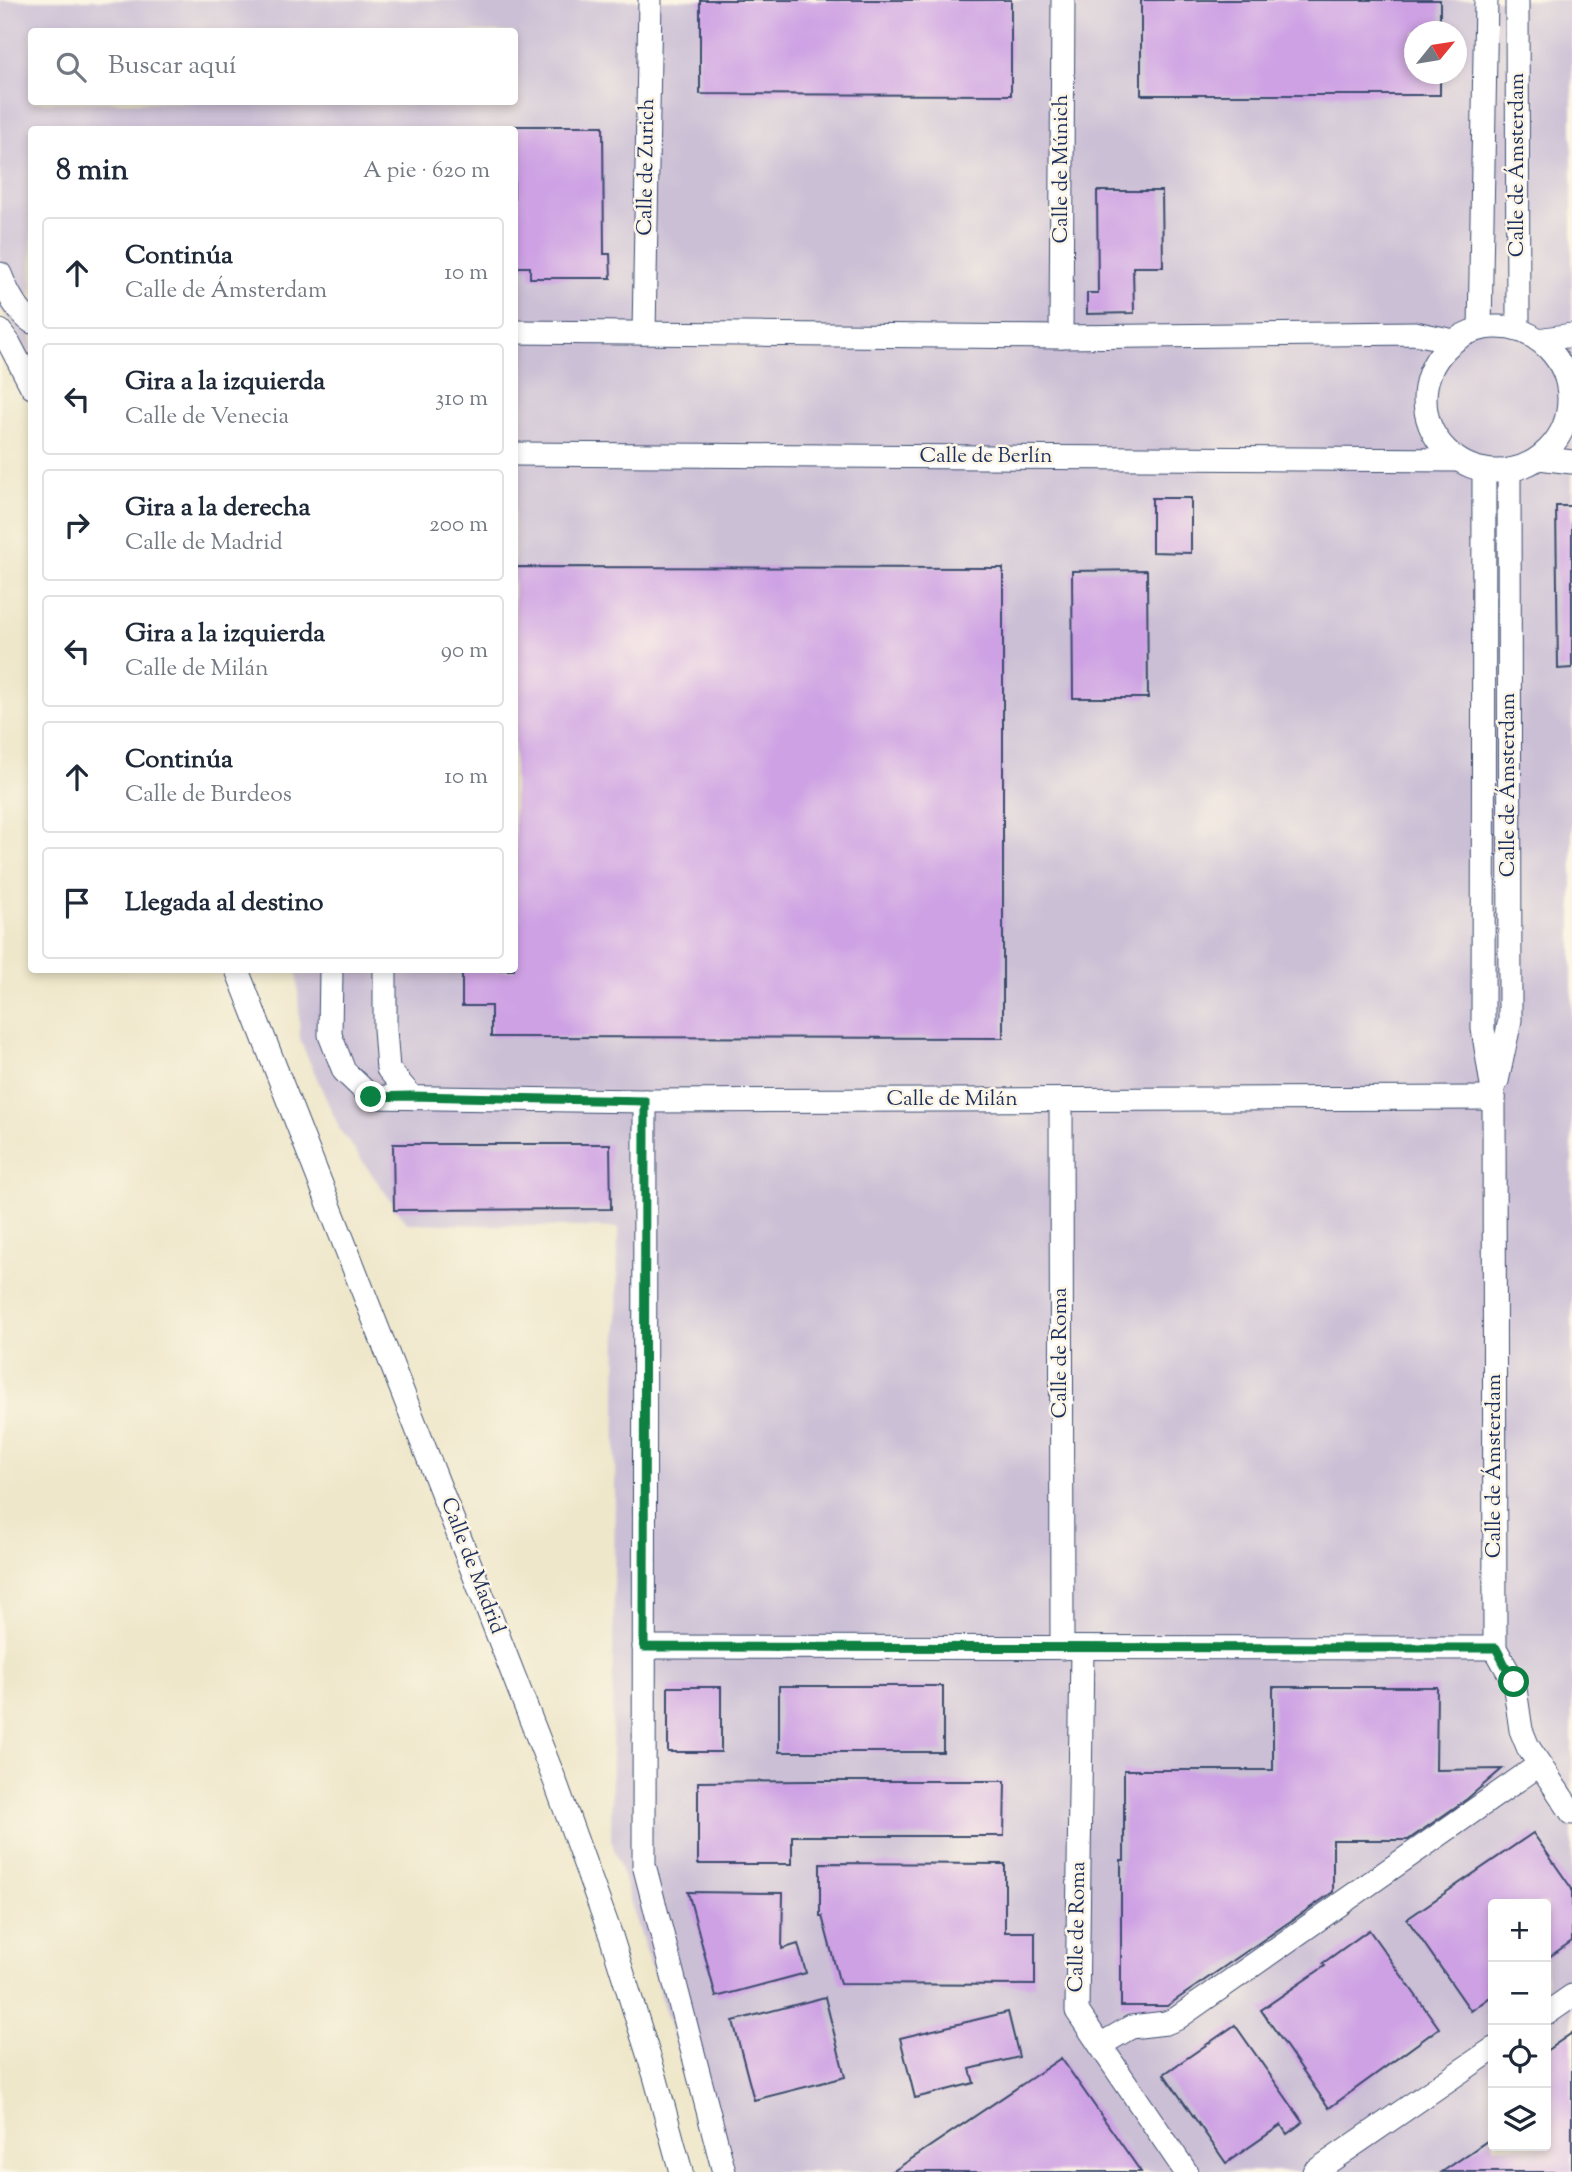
<!DOCTYPE html>
<html lang="es">
<meta charset="utf-8">
<style>
body{margin:0;font-family:"Sorts Mill Goudy",serif;background:#f2f2f3;color:#1f2937}
.controls{position:absolute;right:21px;bottom:21px;display:grid;overflow:hidden;border-radius:7px;box-shadow:0 4px 10px #0003}
.controls button{width:63px;height:63px;display:grid;place-items:center;padding:0;border:0;border-bottom:2px solid #e0e1e3;background:#fff;color:#1f2937;font:35px sans-serif}
.compass{position:absolute;left:1404px;top:21px;width:63px;height:63px;border-radius:50%;background:#fff;box-shadow:0 4px 10px #0003;rotate:60deg}
.stop{position:absolute;width:21px;height:21px;margin:-16px;border:5px solid #0b8043;border-radius:50%;background:#fff}
.stop.end{background:#0b8043;border-color:#fff;box-shadow:0 2px 7px #0008}
.list{margin:0;padding:0;list-style:none}
h2{display:flex;justify-content:space-between;align-items:center;height:91px;margin:0;padding:0 28px;font-size:30px}
h2 small{font-size:23px;font-weight:400;color:#747a83}
.list li{display:grid;grid-template-columns:46px 1fr auto;gap:21px;align-items:center;box-sizing:border-box;height:112px;margin:0 14px 14px;padding:0 14px;border:2px solid #e0e1e3;border-radius:7px}
.list b{display:block;font-size:26px;white-space:nowrap}
.list p{margin:0;font-size:23px;white-space:nowrap;color:#747a83}
.list em{font-size:23px;font-style:normal;color:#747a83}
.icon{flex:none;width:38px;height:38px;fill:none;stroke:currentColor;stroke-width:2;stroke-linecap:round;stroke-linejoin:round}
.map{position:relative;flex:none;width:1572px;height:2172px;overflow:hidden}
.search{position:absolute;background:#fff;box-shadow:0 4px 10px #0003;left:28px;top:28px;width:490px;height:77px;display:flex;align-items:center;gap:18px;box-sizing:border-box;padding:0 24px;border-radius:7px;color:#747a83;font-size:26px}
.panel{position:absolute;background:#fff;box-shadow:0 4px 10px #0003;left:28px;top:126px;width:490px;height:847px;border-radius:7px}
.map>svg:first-child{display:block}
.industrial{fill:#cbbfd5;fill-rule:evenodd}
.building{fill:#cea1e4}
.lines{fill:none;stroke-linecap:round;stroke-linejoin:round}
.minor-casing{stroke:#3b4b6e;stroke-width:25}
.minor{stroke:#fff;stroke-width:23}
.route{stroke:#0b8043;stroke-width:9}
.labels{text-anchor:middle;dominant-baseline:central;stroke-width:5;stroke-linejoin:round;paint-order:stroke}
.street-label{font-size:21px;fill:#1b2f5e;stroke:#fcf5e5}
</style>
<div class="map">
<svg width="1572" height="2172" viewBox="0 0 1572 2172">
<rect width="100%" height="100%" fill="#fcf5e5"/>
<filter id="ink" filterUnits="userSpaceOnUse"><feTurbulence type="fractalNoise" baseFrequency=".0143" numOctaves="2"/><feDisplacementMap in="SourceGraphic" scale="14" xChannelSelector="R" yChannelSelector="G"/><feConvolveMatrix kernelMatrix="1 2 1 2 8 2 1 2 1" color-interpolation-filters="sRGB"/></filter>
<filter id="wash" filterUnits="userSpaceOnUse"><feTurbulence type="fractalNoise" baseFrequency=".00686" numOctaves="4" result="noise"/><feDisplacementMap in="SourceGraphic" scale="28" xChannelSelector="R" yChannelSelector="G"/><feGaussianBlur stdDeviation="1.57" result="paint"/><feColorMatrix in="noise" values="0 0 0 0 0 0 0 0 0 0 0 0 0 0 0 0 0 1.4 0 .05"/><feComposite in="paint" operator="in"/></filter>
<g filter="url(#wash)">
<rect width="100%" height="100%" fill="#eee7ca"/>
<path class="industrial" d="M0 0H1572V2172H716L611 1839 618 1228 407 1223 340 1130 300 1040 297 970H514V130H32L31 363 13 324 0 307ZM32 32H514V102H32ZM1414 32H1456V74H1414ZM1493 1904H1546V2146H1493Z"/>
<g id="blocks">
<g class="building">
<path d="M700 0H1011V95L700 94Z"/>
<path d="M1141 0H1440V32H1415V74H1440V95H1141Z"/>
<path d="M514 126H603L604 254H610L611 278H530V267H514Z"/>
<path d="M1097 191H1162L1163 267H1133L1134 313 1087 314V293H1098Z"/>
<path d="M1152 498H1191V553L1152 552Z"/>
<path d="M1556 506H1572V668L1558 669Z"/>
<path d="M514 567 1003 568V1038L491 1037V1006H462V970H514Z"/>
<path d="M1147 570 1148 698H1073L1072 571Z"/>
<path d="M393 1144H610L611 1209 394 1210Z"/>
<rect x="779" y="1686" width="164" height="66"/>
<rect x="668" y="1687" width="53" height="65"/>
<path d="M1273 1687H1437L1436 1770 1502 1769 1467 1799 1408 1840H1333V1892L1167 2006H1121V1860H1124V1770H1273Z"/>
<path d="M810 1781H1005L1004 1836H792V1864H698V1782Z"/>
<path d="M1533 1833 1572 1889V1941L1546 1959V1904H1493V1995L1471 2011 1407 1919Z"/>
<path d="M820 1863 1005 1864V1932H1035V1985L840 1984 822 1916H820Z"/>
<path d="M688 1892 783 1893 782 1949 798 1944 806 1973 716 1997Z"/>
<path d="M1369 1930 1439 2028 1329 2108 1261 2010 1325 1966 1323 1963Z"/>
<path d="M825 1997 845 2077 754 2100 733 2021Z"/>
<path d="M1008 2012 1019 2057 970 2069 974 2083 915 2098 900 2038Z"/>
<path d="M1235 2025 1303 2122 1287 2134 1281 2125 1226 2163 1164 2074Z"/>
<path d="M1572 2033V2172H1442L1493 2137V2146H1546V2051Z"/>
<path d="M1061 2058 1141 2172H892L1039 2073Z"/>
</g>
</g>
</g>
<g filter="url(#ink)">
<use href="#blocks" fill-opacity="0" stroke="#3b4b6e" stroke-width="2"/>
<g class="lines">
<g class="minor-casing">
<g id="minor">
<path d="M1517 0 1518 330"/>
<path d="M0 274C7 292 16 311 32 322"/>
<circle cx="1497" cy="399" r="72"/>
<path d="M1480 329 1486 0"/>
<path d="M0 331 9 343 32 387"/>
<path d="M514 332 1061 337 1415 333 1454 341"/>
<path d="M644 333 650 0"/>
<path d="M1061 337 1063 0"/>
<path d="M1538 340 1572 335"/>
<path d="M514 454 1458 460"/>
<path d="M1539 458 1572 462"/>
<path d="M1484 470 1483 1029 1494 1098 1495 1648 1514 1682 1521 1730 1528 1747 1572 1813"/>
<path d="M237 970 555 1781 611 1936 655 2076 681 2172"/>
<path d="M331 970 330 1035 344 1071 371 1097 645 1101 1494 1098"/>
<path d="M385 970V1029L388 1069 411 1096"/>
<path d="M1497 1081 1510 1020 1509 470"/>
<path d="M1061 1100 1062 1648"/>
<path d="M645 1101 644 1865 724 2172"/>
<path d="M644 1647 1495 1648"/>
<path d="M1082 1648 1077 2011 1186 2172"/>
<path d="M1546 2014 1572 1996"/>
<path d="M1100 2045 1131 2027 1166 2023 1176 2019 1539 1765"/>
<path d="M1314 2172 1493 2049"/>
</g>
</g>
<use href="#minor" class="minor"/>
</g>
</g>
<g class="lines" filter="url(#ink)">
<path class="route" d="M371 1097 411 1096 645 1101 644 1647 1496 1648 1514 1682"/>
</g>
<g class="labels">
<g class="street-label">
<text transform="translate(1518 165) rotate(-90)">Calle de Ámsterdam</text>
<text transform="translate(647 167) rotate(-89)">Calle de Zurich</text>
<text transform="translate(1062 169) rotate(-90)">Calle de Múnich</text>
<text x="986" y="457">Calle de Berlín</text>
<text transform="translate(1509 785) rotate(-90)">Calle de Ámsterdam</text>
<text x="952" y="1100">Calle de Milán</text>
<text transform="translate(1061 1353) rotate(-90)">Calle de Roma</text>
<text transform="translate(1495 1466) rotate(-90)">Calle de Ámsterdam</text>
<text transform="translate(472 1566) rotate(69)">Calle de Madrid</text>
<text transform="translate(1078 1927) rotate(-89)">Calle de Roma</text>
</g>
</g>
</svg>
<div class="controls">
<button>+</button>
<button>−</button>
<button><svg class="icon" aria-label="locate" viewBox="0 0 24 24"><circle cx="12" cy="12" r="6"/><path d="M12 2v4M12 18v4M2 12h4M18 12h4"/></svg></button>
<button><svg class="icon" aria-label="layers" viewBox="0 0 24 24"><path d="M12 4l9 5-9 5-9-5zM3 14l9 5 9-5"/></svg></button>
</div>
<svg class="compass" viewBox="-18 -18 36 36"><path d="M0-13l5 13h-10z" fill="#e53935"/><path d="M0 13l5-13h-10z" fill="#747a83"/></svg>
<div class="stop" style="left:1514px;top:1682px"></div>
<div class="stop end" style="left:371px;top:1097px"></div>
<div class="search"><svg class="icon" aria-label="search" viewBox="0 0 24 24"><circle cx="10" cy="10" r="6"/><path d="M15 15l6 6"/></svg>Buscar aquí</div>
<section class="panel">
<h2>8 min<small>A pie · 620 m</small></h2>
<ul class="list">
<li><svg class="icon" aria-label="ahead" viewBox="0 0 24 24"><path d="M12 20V5M6 11l6-6 6 6"/></svg><div><b>Continúa</b><p>Calle de Ámsterdam</p></div><em>10 m</em></li>
<li><svg class="icon" aria-label="left" viewBox="0 0 24 24"><path d="M17 20v-9H6M10 6l-5 5 5 5"/></svg><div><b>Gira a la izquierda</b><p>Calle de Venecia</p></div><em>310 m</em></li>
<li><svg class="icon" aria-label="right" viewBox="0 0 24 24"><path d="M7 20v-9h11M14 6l5 5-5 5"/></svg><div><b>Gira a la derecha</b><p>Calle de Madrid</p></div><em>200 m</em></li>
<li><svg class="icon" aria-label="left" viewBox="0 0 24 24"><path d="M17 20v-9H6M10 6l-5 5 5 5"/></svg><div><b>Gira a la izquierda</b><p>Calle de Milán</p></div><em>90 m</em></li>
<li><svg class="icon" aria-label="ahead" viewBox="0 0 24 24"><path d="M12 20V5M6 11l6-6 6 6"/></svg><div><b>Continúa</b><p>Calle de Burdeos</p></div><em>10 m</em></li>
<li><svg class="icon" aria-label="arrive" viewBox="0 0 24 24"><path d="M6 21V4h12l-3 4 3 4H6"/></svg><div><b>Llegada al destino</b></div></li>
</ul>
</section>
</div>
